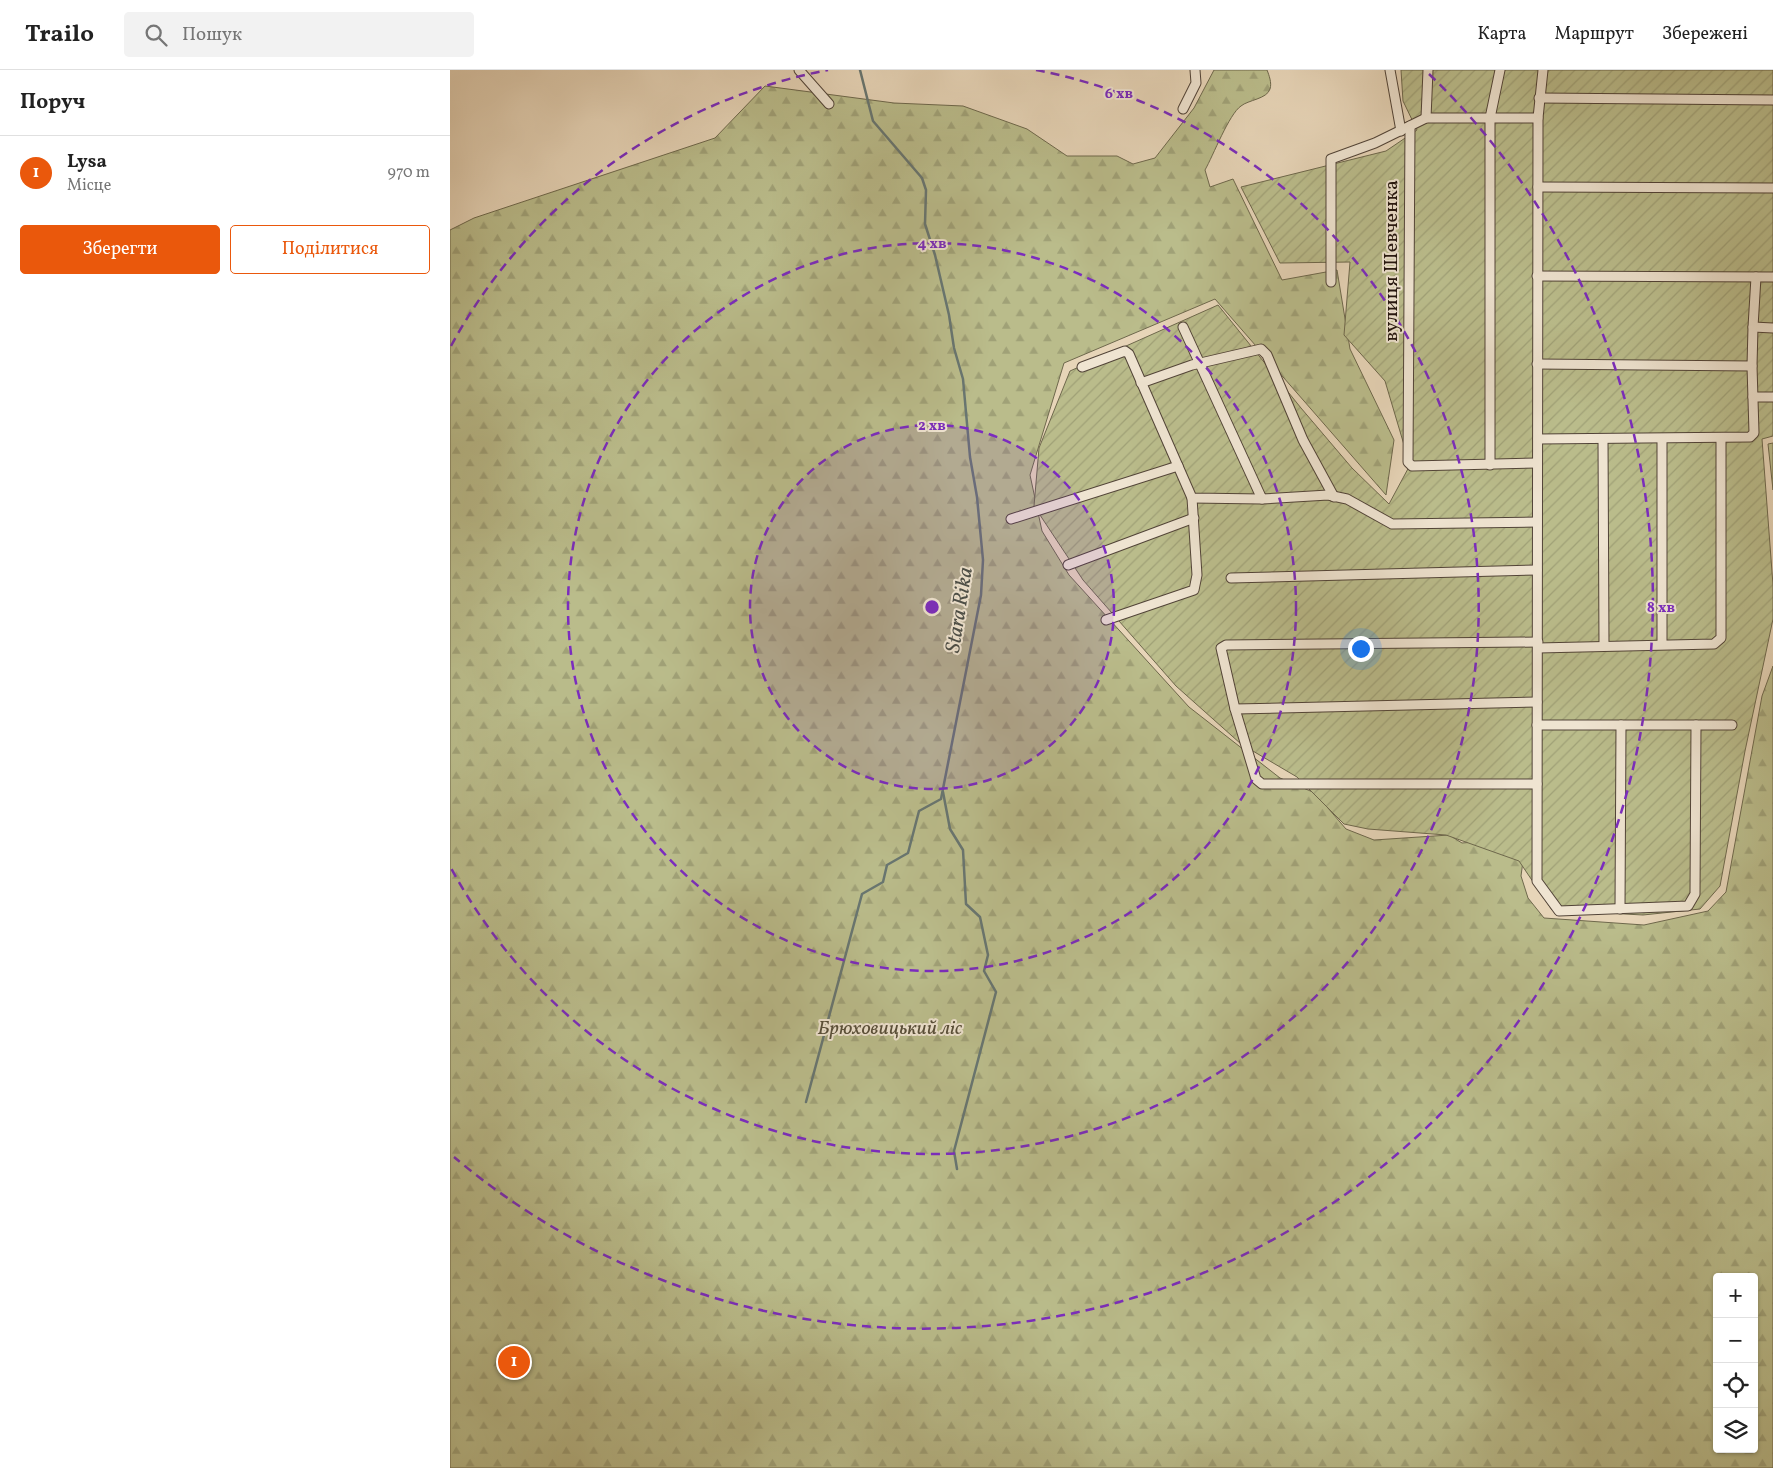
<!DOCTYPE html>
<html lang="uk">
<meta charset="utf-8">
<style>
body{margin:0;font-family:Vollkorn,serif;background:#f2f2f2;color:#222}
.controls{position:absolute;right:15px;bottom:15px;display:grid;overflow:hidden;border-radius:5px;box-shadow:0 1px 4px #0004}
.controls button{width:45px;height:45px;display:grid;place-items:center;padding:0;border:0;border-bottom:1px solid #e0e0e0;background:#fff;color:#222;font:25px sans-serif}
.you{position:absolute;left:910px;top:578px;width:18px;height:18px;margin:-12px;border:4px solid #fff;border-radius:50%;background:#1a73e8;box-shadow:0 0 0 8px #1a73e833}
.badge{display:grid;place-items:center;width:32px;height:32px;border-radius:50%;background:#ea580c;color:#fff;font-size:16px;font-weight:700}
.pin{position:absolute;translate:-50% -50%;border:2px solid #fff;box-shadow:0 1px 5px #0006}
.list{margin:0;padding:0;list-style:none}
h2{display:flex;justify-content:space-between;align-items:center;height:65px;margin:0;padding:0 20px;font-size:21px}
h2 small{font-size:16px;font-weight:400;color:#767676}
.list li{display:grid;grid-template-columns:32px 1fr auto;gap:15px;align-items:center;box-sizing:border-box;height:75px;padding:0 20px;border-top:1px solid #e0e0e0}
.list b{display:block;font-size:19px;white-space:nowrap}
.list p{margin:0;font-size:16px;white-space:nowrap;color:#767676}
.list em{font-size:16px;font-style:normal;color:#767676}
.actions{display:flex;gap:10px;padding:15px 20px}
.actions a{flex:1;padding:11px 0;border:1px solid #ea580c;border-radius:5px;text-align:center;font-size:18px;color:#ea580c}
.actions .main{background:#ea580c;color:#fff}
.icon{flex:none;width:28px;height:28px;fill:none;stroke:currentColor;stroke-width:2;stroke-linecap:round;stroke-linejoin:round}
.map{position:relative;flex:none;width:1323px;height:1398px;overflow:hidden}
header{display:flex;align-items:center;gap:30px;box-sizing:border-box;height:70px;padding:0 25px;background:#fff;border-bottom:1px solid #e0e0e0}
header strong{font-size:24px}
nav{display:flex;gap:28px;margin-inline-start:auto;font-size:18px}
.search{width:350px;height:45px;background:#f2f2f2;display:flex;align-items:center;gap:12px;box-sizing:border-box;padding:0 18px;border-radius:5px;color:#767676;font-size:19px}
main{display:flex}
aside{flex:1;background:#fff}
.map>svg:first-child{display:block}
.forest{fill:url(#forest-firs);stroke:#6e684c;fill-rule:evenodd}
.garden{fill:url(#garden-furrows);stroke:#6e684c}
.lines{fill:none;stroke-linecap:round;stroke-linejoin:round}
.stream{stroke:#687671;stroke-width:2.5}
.minor-casing{stroke:#524438;stroke-width:11}
.minor{stroke:#efe4d1;stroke-width:9}
.ring{fill:none;stroke:#7b2cbf;stroke-width:2.5;stroke-dasharray:9 6}
.labels{text-anchor:middle;dominant-baseline:central;stroke-width:4;stroke-linejoin:round;paint-order:stroke}
.street-label{font-size:20px;fill:#21130d;stroke:#efe4d1}
.park-label{font-size:20px;font-style:italic;fill:#574e39;stroke:#efe4d1}
.water-label{font-size:21px;font-style:italic;fill:#4a4d47;stroke:#efe4d1}
.centre{fill:#7b2cbf;stroke:#efe4d1;stroke-width:2.5}
.ring-label{font-size:15px;text-anchor:middle;font-weight:bold;fill:#7b2cbf;stroke:#efe4d1;stroke-width:4;stroke-linejoin:round;paint-order:stroke}
</style>
<header>
<strong>Trailo</strong>
<div class="search"><svg class="icon" aria-label="search" viewBox="0 0 24 24"><circle cx="10" cy="10" r="6"/><path d="M15 15l6 6"/></svg>Пошук</div>
<nav><a>Карта</a><a>Маршрут</a><a>Збережені</a></nav>
</header>
<main>
<aside>
<h2>Поруч<small></small></h2>
<ul class="list">
<li><span class="badge">1</span><div><b>Lysa</b><p>Місце</p></div><em>970 m</em></li>
</ul>
<div class="actions"><a class="main">Зберегти</a><a>Поділитися</a></div>
</aside>
<div class="map">
<svg width="1323" height="1398" viewBox="0 0 1323 1398">
<defs>
<pattern id="forest-firs" width="22" height="20" patternUnits="userSpaceOnUse" patternTransform="scale(1.25)"><rect width="22" height="20" fill="#babc8b"/><path d="M5 1l3.5 6h-7zM16 11l3.5 6h-7z" fill="#a0a177"/></pattern>
<pattern id="garden-furrows" width="10" height="10" patternUnits="userSpaceOnUse" patternTransform="scale(1.25)"><rect width="10" height="10" fill="#babc8b"/><path d="M-1 1l2-2M0 10L10 0M9 11l2-2" fill="none" stroke="#a0a177"/></pattern>
</defs>
<rect width="100%" height="100%" fill="#e7d5b8"/>
<filter id="stains"><feTurbulence type="fractalNoise" baseFrequency=".004" numOctaves="4"/><feColorMatrix values="0 0 0 0 .2 0 0 0 0 .09 0 0 0 0 .02 0 0 0 .5 -.17"/></filter>
<radialGradient id="worn" r=".72"><stop offset=".6" stop-color="#630" stop-opacity="0"/><stop offset="1" stop-color="#630" stop-opacity=".3"/></radialGradient>
<g class="forest">
<path d="M764 0H817C819 5 822 13 820 19 817 29 798 30 791 36 779 44 763 86 755 100L760 117 783 109 832 210 887 200 900 279 944 370 936 425 765 229 614 293 580 405 592 461 619 505 739 637 830 708 865 723 896 759 924 770 999 765 1012 773 1076 768 1071 806 1078 828 1094 848 1194 855 1258 841 1276 822 1312 626 1323 596V1398H0V160L24 148 265 68 315 16 444 33 513 36 577 59 617 86H667L683 94 705 88 744 38ZM1267 1207H1304V1379H1267Z"/>
<path d="M1323 373V420L1318 374Z"/>
</g>
<path class="garden" d="M951 0H1323V366L1312 369 1323 515V549L1295 681 1270 816 1250 839 1193 845 1102 840 1069 791 996 765 918 759 894 754 847 707 791 674 726 616 633 510 584 436 589 378 620 301 768 235 851 338 902 398 939 434 960 395 935 311 894 265 900 192 830 193 791 117 936 81 967 60 953 31Z"/>
<g class="lines">
<g class="stream">
<path d="M493 722 500 759 513 780 516 834 530 847 538 885 534 901 546 922 504 1081 507 1099"/>
<path d="M356 1032 412 824 433 812 437 795 458 783 469 741 491 729 531 525 533 490 527 427 520 387 513 309 504 278 499 245 485 185 475 154 476 120 472 108 423 51 410 0"/>
</g>
<g class="minor-casing">
<g id="minor">
<path d="M349 0 379 34"/>
<path d="M940 0 951 61"/>
<path d="M1093 0 1088 48 1087 811 1109 841 1238 836 1245 824 1246 655"/>
<path d="M1089 28 1323 30"/>
<path d="M733 39 746 13 745 0"/>
<path d="M976 48 978 0"/>
<path d="M960 56 958 392 962 396 1087 393"/>
<path d="M1088 117 1323 118"/>
<path d="M1087 206 1323 207"/>
<path d="M881 212V89L925 73 976 48H1088"/>
<path d="M733 257 812 429 878 425 897 429 942 454 1087 452"/>
<path d="M1303 257 1323 258"/>
<path d="M1087 294 1302 296 1303 257 1306 207"/>
<path d="M632 297 675 281 679 284 742 428 812 429"/>
<path d="M691 313 742 295 811 279 817 285 853 370 884 427"/>
<path d="M1303 327H1323"/>
<path d="M1088 369 1300 367 1304 363 1302 296"/>
<path d="M1153 369 1154 575"/>
<path d="M1040 395V48L1050 0"/>
<path d="M561 449 728 396"/>
<path d="M618 495 744 448"/>
<path d="M781 508 1087 500"/>
<path d="M656 550 744 520 747 505 742 428"/>
<path d="M1212 574V369"/>
<path d="M1088 578 1264 574 1271 568V368"/>
<path d="M785 639 1087 632"/>
<path d="M1087 655H1282"/>
<path d="M1087 714H812L806 709 785 639 771 578 776 575 1088 572"/>
<path d="M1170 839 1171 655"/>
</g>
</g>
<use href="#minor" class="minor"/>
</g>
<circle cx="482" cy="537" r="182" fill="#7b2cbf" fill-opacity=".12"/>
<g class="ring">
<circle cx="482" cy="537" r="182"/>
<circle cx="482" cy="537" r="364"/>
<path d="M1 276A547 547 0 0 1 378 0M586 0A547 547 0 1 1 1 798"/>
<path d="M979 4A729 729 0 0 1 4 1087"/>
</g>
<g class="labels">
<g class="street-label">
<text transform="translate(942 191) rotate(-90)">вулиця Шевченка</text>
</g>
<g class="park-label">
<text x="440" y="959">Брюховицький ліс</text>
</g>
<g class="water-label">
<text transform="translate(510 540) rotate(-81)">Stara Rika</text>
</g>
</g>
<circle cx="482" cy="537" r="8" class="centre"/>
<g class="ring-label">
<text x="669" y="28">6 хв</text>
<text x="482" y="178">4 хв</text>
<text x="482" y="360">2 хв</text>
<text x="1211" y="542">8 хв</text>
</g>
<rect width="100%" height="100%" filter="url(#stains)"/>
<rect width="100%" height="100%" fill="url(#worn)"/>
</svg>
<div class="controls">
<button>+</button>
<button>−</button>
<button><svg class="icon" aria-label="locate" viewBox="0 0 24 24"><circle cx="12" cy="12" r="6"/><path d="M12 2v4M12 18v4M2 12h4M18 12h4"/></svg></button>
<button><svg class="icon" aria-label="layers" viewBox="0 0 24 24"><path d="M12 4l9 5-9 5-9-5zM3 14l9 5 9-5"/></svg></button>
</div>
<div class="you"></div>
<div class="pin badge" style="left:64px;top:1292px">1</div>
</div>
</main>
